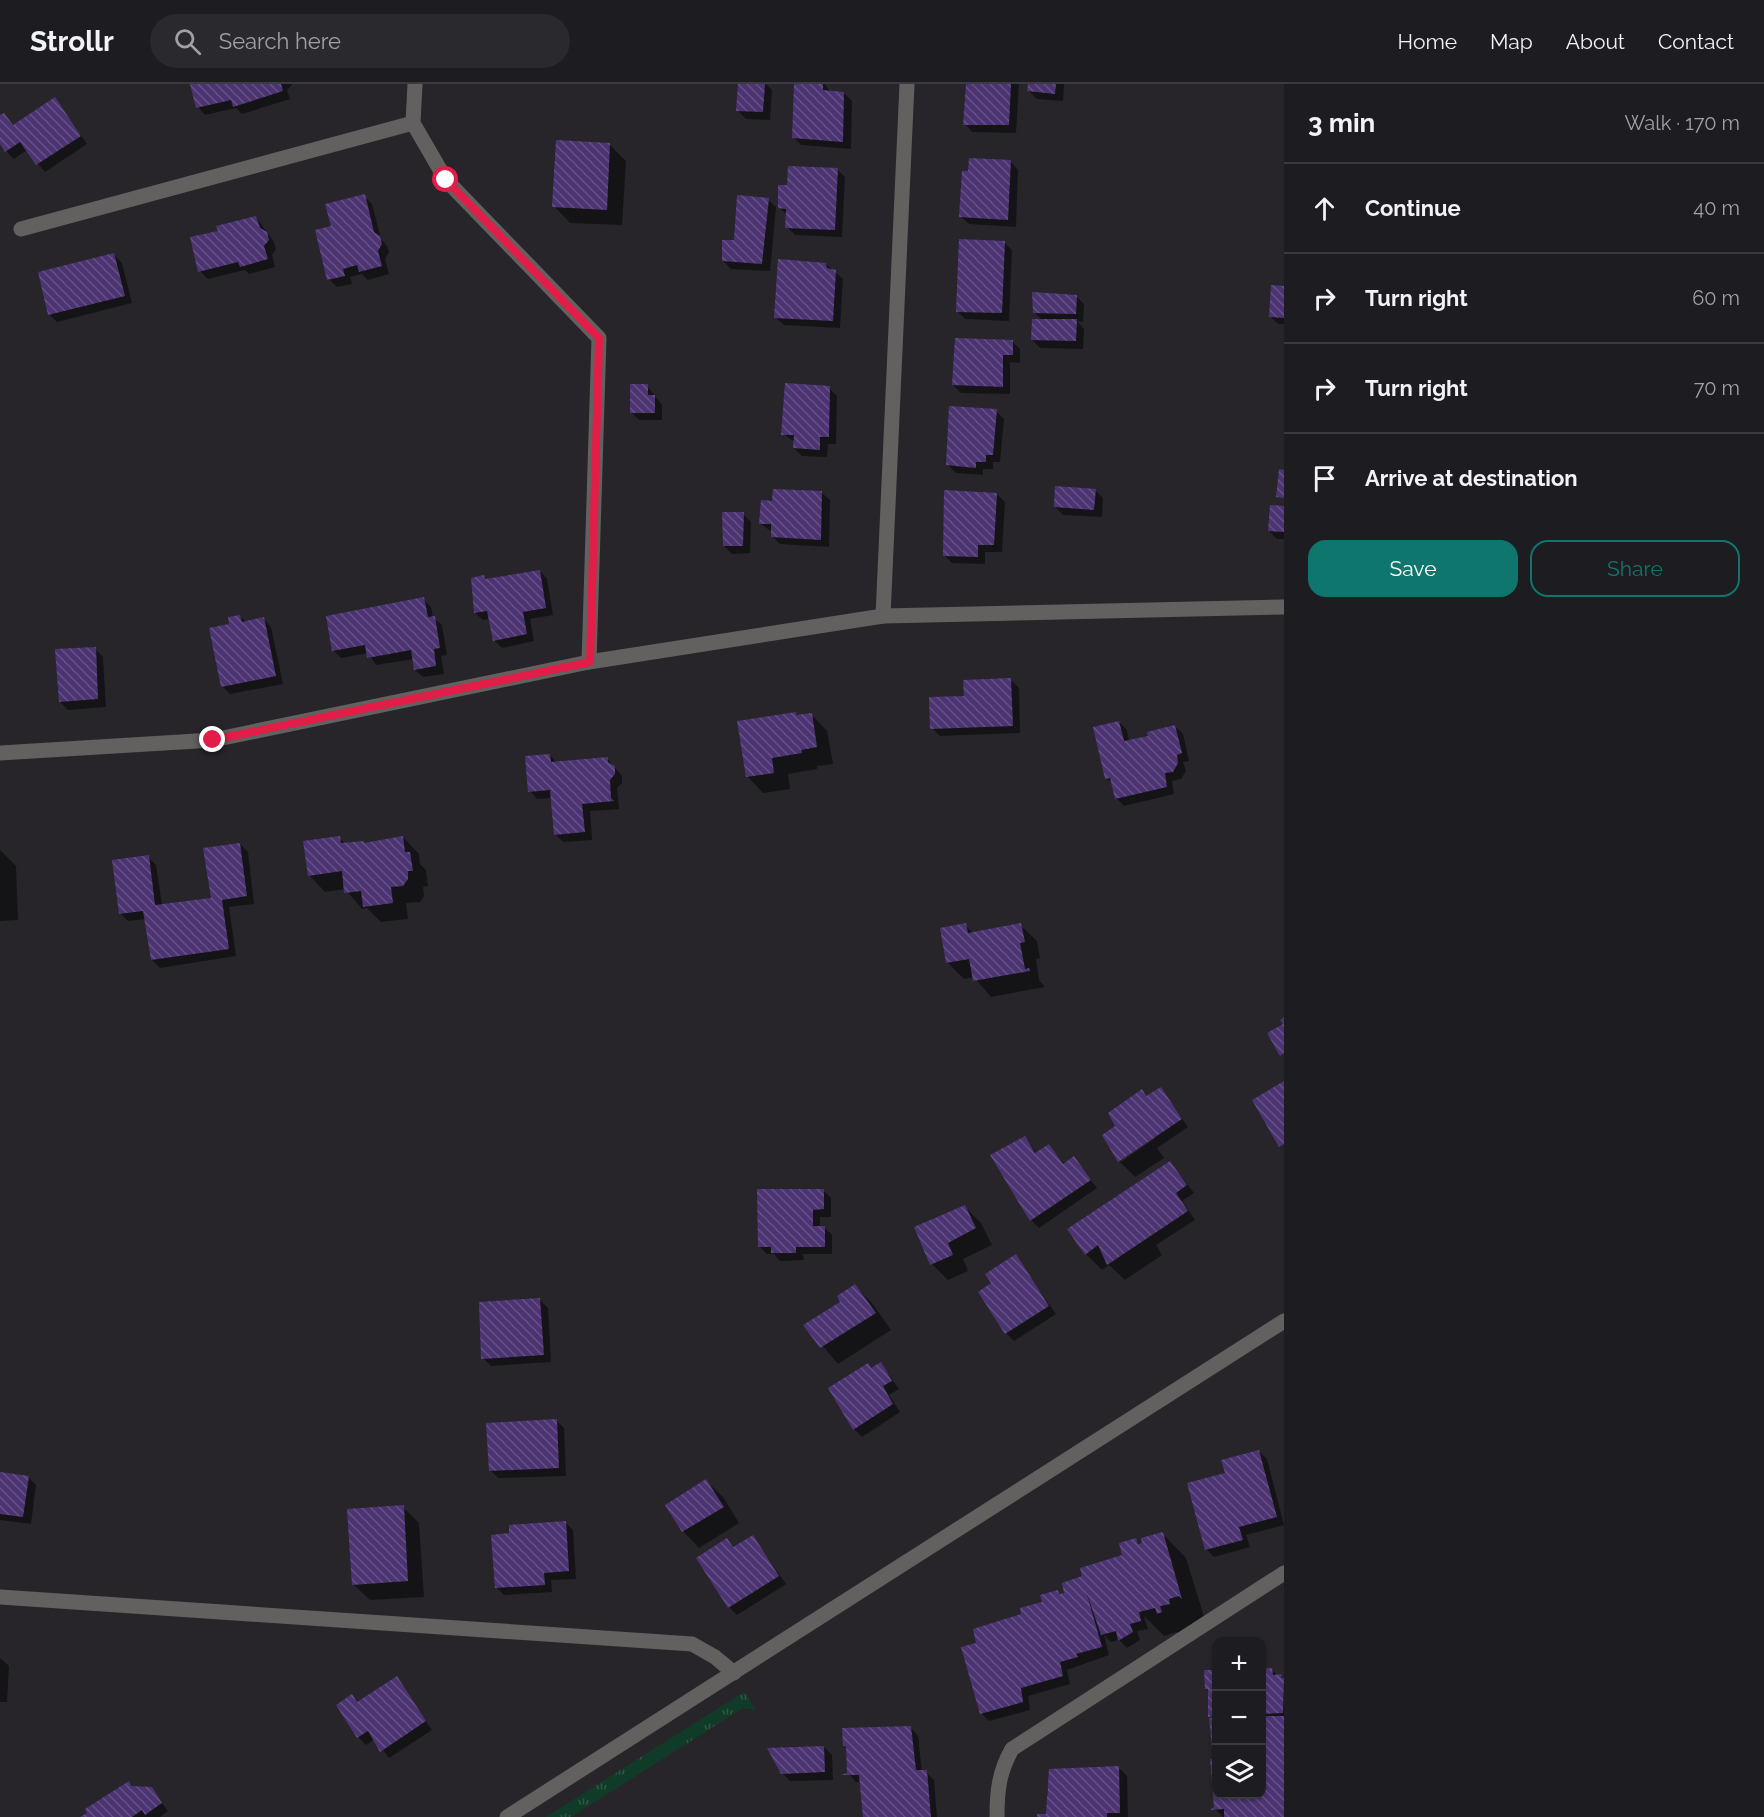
<!DOCTYPE html>
<meta charset="utf-8">
<style>
body{margin:0;font-family:Raleway,sans-serif;background:#2a292d;color:#f1f3f6}
.controls{position:absolute;right:18px;bottom:18px;display:grid;overflow:hidden;border-radius:12px;box-shadow:0 2px 4px #0004}
.controls button{width:54px;height:54px;display:grid;place-items:center;padding:0;border:0;border-bottom:2px solid #3b3a3e;background:#1d1c20;color:#f1f3f6;font:30px sans-serif}
.stop{position:absolute;width:18px;height:18px;margin:-14px;border:4px solid #e11d48;border-radius:50%;background:#fff}
.stop.end{background:#e11d48;border-color:#fff;box-shadow:0 2px 6px #0008}
.list{margin:0;padding:0;list-style:none}
h2{display:flex;justify-content:space-between;align-items:center;height:78px;margin:0;padding:0 24px;font-size:26px}
h2 small{font-size:20px;font-weight:400;color:#a0a1a5}
.list li{display:grid;grid-template-columns:39px 1fr auto;gap:18px;align-items:center;box-sizing:border-box;height:90px;padding:0 24px;border-top:2px solid #3b3a3e}
.list b{display:block;font-size:22px;white-space:nowrap}
.list em{font-size:20px;font-style:normal;color:#a0a1a5}
.actions{display:flex;gap:12px;padding:18px 24px}
.actions a{flex:1;padding:14px 0;border:2px solid #0f766e;border-radius:18px;text-align:center;font-size:21px;color:#0f766e}
.actions .main{background:#0f766e;color:#fff}
.icon{flex:none;width:33px;height:33px;fill:none;stroke:currentColor;stroke-width:2;stroke-linecap:round;stroke-linejoin:round}
.map{position:relative;flex:none;width:1284px;height:1733px;overflow:hidden}
header{display:flex;align-items:center;gap:36px;box-sizing:border-box;height:84px;padding:0 30px;background:#1d1c20;border-bottom:2px solid #3b3a3e}
header strong{font-size:28px}
nav{display:flex;gap:33px;margin-inline-start:auto;font-size:21px}
.search{width:420px;height:54px;background:#2a292d;display:flex;align-items:center;gap:15px;box-sizing:border-box;padding:0 21px;border-radius:33px;color:#a0a1a5;font-size:22px}
main{display:flex}
aside{flex:1;background:#1d1c20}
.map>svg:first-child{display:block}
.grass{fill:url(#grass-tufts)}
.shadow{fill:#0007;fill-rule:evenodd}
.building{fill:url(#building-back-hatch)}
.lines{fill:none;stroke-linecap:round;stroke-linejoin:round}
.minor{stroke:#62615f;stroke-width:15}
.route{stroke:#e11d48;stroke-width:8}
</style>
<header>
<strong>Strollr</strong>
<div class="search"><svg class="icon" aria-label="search" viewBox="0 0 24 24"><circle cx="10" cy="10" r="6"/><path d="M15 15l6 6"/></svg>Search here</div>
<nav><a>Home</a><a>Map</a><a>About</a><a>Contact</a></nav>
</header>
<main>
<div class="map">
<svg width="1284" height="1733" viewBox="0 0 1284 1733">
<defs>
<pattern id="grass-tufts" width="24" height="20" patternUnits="userSpaceOnUse" patternTransform="scale(1.5)"><rect width="24" height="20" fill="#103b28"/><path d="M3 7l-1-3M5 7V3M7 7l1-3M15 17l-1-3M17 17v-4M19 17l1-3" fill="none" stroke="#335747"/></pattern>
<pattern id="building-back-hatch" width="6" height="6" patternUnits="userSpaceOnUse" patternTransform="scale(1.5)"><rect width="6" height="6" fill="#4c3473"/><path d="M-1 5l2 2M0 0l6 6M5-1l2 2" fill="none" stroke="#665187"/></pattern>
</defs>
<rect width="100%" height="100%" fill="#27252a"/>
<path class="grass" d="M744 1608 756 1626 743 1624 571 1733H546Z"/>
<g class="shadow">
<path d="M192 0H291L292 1 287 6 290 15 242 30 236 24 205 31 198 23Z"/>
<path d="M739 0H766L772 6 770 36 746 35 738 27Z"/>
<path d="M795 0H825L830 8 844 9 852 17 851 65 801 61 793 53Z"/>
<path d="M967 0H1019L1016 49 972 48 965 40Z"/>
<path d="M1029 0H1064L1063 17 1037 15 1029 7Z"/>
<path d="M55 15 87 60 45 88 27 66 14 75 6 67 0 57V33L4 31 14 42Z"/>
<path d="M609 60 626 77 622 141 570 139 554 122Z"/>
<path d="M1011 78 1018 86 1016 143 969 140 961 133Z"/>
<path d="M837 85 845 93 842 153 795 151 787 143 788 132 779 123 789 103Z"/>
<path d="M364 112 372 120 381 155 387 162 389 168 385 175 389 190 368 196 362 190 350 193 352 200 337 203 329 195 333 143Z"/>
<path d="M768 116 776 123 770 187 731 185 723 177Z"/>
<path d="M256 133 274 158 276 165 272 171 275 183 249 190 245 186 208 195 200 187 220 148Z"/>
<path d="M1005 159 1012 166 1009 237 965 235 957 227Z"/>
<path d="M114 171 122 179 132 219 57 238 49 230Z"/>
<path d="M826 180 843 195 840 244 784 241 776 234Z"/>
<path d="M1284 203V240H1278L1270 232Z"/>
<path d="M1076 212 1084 220 1083 238 1077 237 1084 245 1083 265 1040 264 1032 256 1043 237 1034 228Z"/>
<path d="M1012 257 1020 265V279L1010 278V310L961 309 953 301Z"/>
<path d="M647 302 662 321V336H639L631 328Z"/>
<path d="M829 304 837 312 836 360H828L827 373 802 372 794 364 795 358 783 350Z"/>
<path d="M996 327 1004 335 1000 378H993V385H983V391L956 389 948 381Z"/>
<path d="M1095 406 1103 414 1102 433 1063 431 1055 423Z"/>
<path d="M822 409 830 416 829 463 780 460 772 452V448L761 440 774 418Z"/>
<path d="M997 410 1005 418 1002 468H985V480L952 479 944 471Z"/>
<path d="M1284 423V455H1277L1269 447Z"/>
<path d="M743 430 751 438 750 469 732 470 724 462Z"/>
<path d="M540 487 547 495 553 531 530 535 534 557 502 564 494 556 490 535 483 536 475 529 484 493 487 496Z"/>
<path d="M423 515 431 523 433 534 442 541 447 571 441 572 444 590 423 593 415 586 414 575 376 581 368 569 341 574 333 566Z"/>
<path d="M240 532 246 538 264 535 271 543 283 600 230 610 222 602 231 541Z"/>
<path d="M95 565 103 573 106 623 68 626 60 618Z"/>
<path d="M1011 596 1019 604 1020 649 940 652 932 644 966 613Z"/>
<path d="M795 629 798 632 811 630 827 647 833 680 817 682V685L788 690 790 705 763 709 747 692Z"/>
<path d="M1119 638 1127 646 1129 657 1150 653 1175 642 1183 650 1189 677 1183 678 1186 687 1181 695 1172 697 1174 710 1124 722 1116 714 1113 700 1106 694Z"/>
<path d="M550 671 557 679 607 674 622 692V699L617 704 619 725 590 727 592 756 563 758 555 750 552 714 537 715 530 707Z"/>
<path d="M403 753 419 770 420 780 426 786 428 802 423 803 424 812 420 818 406 819 408 835 381 838 367 824 362 825 345 805 325 808 309 791 339 754 346 760 366 761Z"/>
<path d="M240 760 248 768 254 820 229 823 236 872 160 884 152 876 146 835 128 837 120 829 148 773 156 781 162 821 212 815Z"/>
<path d="M0 766 16 782 18 836 0 837Z"/>
<path d="M965 841 974 850 1020 841 1037 857 1040 874 1036 875 1039 896 1045 903 991 913 974 893 964 895 947 878Z"/>
<path d="M1161 1005 1188 1043 1157 1064 1164 1074 1135 1093 1119 1077 1117 1043 1142 1007 1147 1013ZM1154 1052 1155 1054 1121 1078V1074Z"/>
<path d="M1025 1054 1037 1069 1048 1062 1064 1080 1074 1074 1097 1104 1039 1144 1031 1136Z"/>
<path d="M1170 1078 1194 1109 1182 1117 1195 1136 1156 1161 1162 1171 1125 1196 1109 1181 1102 1186 1086 1170Z"/>
<path d="M823 1106 831 1114V1133H820V1143H824L832 1151V1170H803L804 1176 780 1177 774 1170H767L759 1162Z"/>
<path d="M965 1123 981 1139 992 1161 963 1175 968 1187 948 1196 932 1180Z"/>
<path d="M1015 1172 1056 1230 1014 1257 1006 1249 993 1200Z"/>
<path d="M855 1202 872 1219 891 1246 838 1280 805 1241 842 1218Z"/>
<path d="M540 1216 548 1224 551 1278 491 1282 483 1274Z"/>
<path d="M881 1280 899 1305 889 1311 900 1328 862 1353 854 1345 872 1285Z"/>
<path d="M557 1337 564 1344 566 1392 498 1394 490 1386Z"/>
<path d="M1259 1367 1267 1375 1284 1441 1246 1451 1250 1463 1214 1473 1206 1465 1227 1390Z"/>
<path d="M0 1390 28 1393 36 1401 31 1440 0 1436Z"/>
<path d="M706 1397 723 1413 739 1439 699 1464 683 1447Z"/>
<path d="M403 1423 419 1439 424 1513 370 1516 353 1500Z"/>
<path d="M565 1438 573 1446 576 1495 551 1496 552 1508 504 1511 496 1503 511 1451Z"/>
<path d="M1162 1449 1186 1474 1205 1536 1192 1539 1193 1544 1182 1554 1177 1548 1164 1552 1144 1532 1148 1545 1137 1547 1140 1556 1127 1564 1119 1556 1111 1558 1104 1551 1109 1571 1067 1586 1070 1600 1028 1612 1030 1626 989 1637 981 1629 978 1560 1058 1508 1061 1511 1084 1493 1124 1472 1136 1456 1141 1461Z"/>
<path d="M753 1453 786 1500 737 1531 729 1523 727 1456 735 1464Z"/>
<path d="M0 1574 9 1582 7 1618H0Z"/>
<path d="M1262 1586H1272L1279 1593 1284 1594V1733H1223L1215 1725V1679L1206 1588 1216 1587V1710H1262Z"/>
<path d="M396 1594 432 1646 389 1674 375 1655 366 1661 358 1653 352 1612 358 1618Z"/>
<path d="M911 1644 918 1652 922 1688H926L934 1696 937 1733H864L861 1698H856L849 1690 848 1664 845 1661Z"/>
<path d="M824 1663 832 1671 833 1696 790 1697 782 1689Z"/>
<path d="M1119 1684 1127 1692 1128 1733H1039L1047 1731V1704Z"/>
<path d="M128 1699 133 1704H151L168 1727 160 1733H92Z"/>
</g>
<g class="building">
<path d="M190 0H281L283 7 233 23 231 16 196 24Z"/>
<path d="M738 0H765L763 28 736 27Z"/>
<path d="M794 0H823V6L844 8 843 58 792 54Z"/>
<path d="M966 0H1011L1009 41H963Z"/>
<path d="M1028 0H1056L1055 10 1027 7Z"/>
<path d="M55 13 81 52 36 81 20 58 5 68 0 60V31L4 29 13 41Z"/>
<path d="M556 56 610 59 607 126 552 123Z"/>
<path d="M969 74 1011 76 1008 136 959 133 962 87H968Z"/>
<path d="M788 82 838 84 835 146 785 144 786 125 778 124V101H787Z"/>
<path d="M365 110 374 148 380 152 382 160 378 167 382 182 359 188 357 181 343 185 345 192 327 196 315 146 331 142 325 120Z"/>
<path d="M737 111 769 114 762 180 722 177V156H734Z"/>
<path d="M256 132 260 144 267 148 269 156 264 162 268 175 240 183 238 178 198 188 190 153 218 147 216 142Z"/>
<path d="M959 155 1005 157 1002 229 956 228Z"/>
<path d="M114 169 125 212 48 231 38 188Z"/>
<path d="M778 175 826 179 827 184 836 186 833 237 774 234Z"/>
<path d="M1271 201 1284 202V234L1269 233Z"/>
<path d="M1032 208 1077 211 1076 230 1033 229Z"/>
<path d="M1032 235H1077L1076 257 1031 256Z"/>
<path d="M955 254 1013 256V271H1003V303L952 301Z"/>
<path d="M785 299 830 302 829 353H820V366L793 364 794 351H781Z"/>
<path d="M630 300H648V311H655V329H630Z"/>
<path d="M949 322 997 325 993 371H986V378H976V384L946 381Z"/>
<path d="M1279 385 1284 386V414L1276 413Z"/>
<path d="M1055 402 1096 405 1094 426 1054 423Z"/>
<path d="M773 405 822 407 821 456 771 453V440H759L761 416 772 417Z"/>
<path d="M944 406 997 409 994 461H978V473L943 472Z"/>
<path d="M1270 421 1284 422V448L1268 447Z"/>
<path d="M722 428H744L743 462H723Z"/>
<path d="M540 486 546 524 523 528 527 550 493 557 487 527 474 529 471 494 484 491 485 495Z"/>
<path d="M424 513 428 533 435 532 440 564 434 565 436 582 414 586 411 566 367 574 365 561 332 567 326 532Z"/>
<path d="M240 531 242 538 264 533 276 592 221 603 209 544 229 540 228 533Z"/>
<path d="M96 563 98 615 59 618 55 565Z"/>
<path d="M1011 594 1013 642 930 645 929 613 964 612 963 596Z"/>
<path d="M796 628V631L812 629 817 663 801 666 802 669 772 674 774 689 746 693 737 637Z"/>
<path d="M1119 637 1124 657 1148 652 1147 648 1175 641 1182 669 1177 671 1178 679 1173 688 1165 689 1167 703 1115 715 1110 694 1105 695 1093 643Z"/>
<path d="M550 670 551 678 608 673V678L615 682V690L610 696 611 714 614 717 582 720 585 748 554 751 550 706 528 708 525 672Z"/>
<path d="M340 752 341 759 364 757V759L403 752 405 768H410L413 787H408V795L403 802 391 803 393 819 363 823 361 807 344 809 342 787 308 792 303 757Z"/>
<path d="M240 759 247 812 222 816 229 865 151 876 143 827 119 830 112 776 149 771 155 821 211 814 203 764Z"/>
<path d="M966 839 968 849 1021 839 1025 858 1020 859 1025 885 1029 884 1030 887 973 897 969 875 946 879 940 844Z"/>
<path d="M1284 933V969L1280 972 1267 949 1283 940 1280 936Z"/>
<path d="M1284 997V1060L1279 1063 1252 1016Z"/>
<path d="M1161 1003 1182 1035 1118 1078 1102 1051 1115 1042 1108 1029 1142 1005 1146 1012Z"/>
<path d="M1025 1052 1035 1069 1049 1060 1063 1080 1074 1072 1091 1096 1030 1137 990 1071Z"/>
<path d="M1170 1077 1187 1101 1176 1109 1188 1127 1107 1181 1098 1161 1085 1171 1067 1145Z"/>
<path d="M757 1105H824V1125L813 1126V1142H825V1163H796V1169H771V1163H758Z"/>
<path d="M965 1121 976 1144 948 1159 953 1171 930 1181 914 1143Z"/>
<path d="M1016 1170 1049 1222 1005 1250 978 1208 991 1199 985 1190Z"/>
<path d="M855 1200 876 1229 820 1264 803 1241 840 1218 837 1212Z"/>
<path d="M540 1214 544 1271 481 1275 479 1218Z"/>
<path d="M881 1278 892 1297 883 1302 893 1320 853 1346 828 1304 868 1279 871 1284Z"/>
<path d="M557 1335 559 1384 489 1387 486 1339Z"/>
<path d="M1259 1366 1277 1433 1239 1443 1243 1456 1205 1466 1187 1399 1225 1389 1221 1376Z"/>
<path d="M0 1388 29 1392 23 1433 0 1430Z"/>
<path d="M706 1395 724 1423 682 1448 665 1421Z"/>
<path d="M404 1421 408 1497 352 1501 347 1425Z"/>
<path d="M566 1437 569 1487 544 1489 545 1501 495 1504 491 1451 509 1449V1441Z"/>
<path d="M1163 1448 1182 1515 1179 1512 1169 1515 1170 1520 1160 1522 1162 1528 1157 1530 1155 1524 1139 1528 1141 1537 1130 1540 1133 1548 1118 1557 1116 1547 1101 1551 1086 1507 1102 1563 1076 1570 1078 1573 1060 1578 1063 1592 1021 1604 1023 1618 980 1630 961 1563 976 1559 973 1545 1021 1530 1020 1524 1042 1518 1040 1511 1058 1506 1059 1510 1064 1509 1062 1499 1082 1492 1080 1484 1122 1471 1119 1459 1136 1454 1138 1460 1142 1459 1141 1454Z"/>
<path d="M753 1451 779 1492 728 1524 696 1474 727 1454 733 1463Z"/>
<path d="M1272 1584 1273 1591 1282 1590 1281 1594H1284L1283 1629 1262 1630V1585Z"/>
<path d="M1204 1586H1216V1632L1208 1633V1605H1205Z"/>
<path d="M397 1592 426 1637 380 1668 368 1647 357 1654 336 1621 352 1610 357 1618Z"/>
<path d="M1262 1632H1284V1733H1224V1725L1210 1726 1214 1723 1210 1675H1213L1209 1634 1216 1633V1710H1262Z"/>
<path d="M911 1642 916 1686H927L931 1733H863L859 1691H841L847 1689 846 1662H843L842 1644Z"/>
<path d="M824 1662 825 1688 781 1690 767 1664Z"/>
<path d="M1119 1682 1120 1729H1107V1733H1037V1730H1046L1049 1685Z"/>
<path d="M129 1697 131 1702 152 1703 162 1719 145 1731 142 1726 132 1733H80L87 1729 85 1725Z"/>
</g>
<g class="lines">
<g class="minor">
<path d="M415 0 413 39 446 96 599 254 589 578"/>
<path d="M21 145 413 39"/>
<path d="M883 532 907 0"/>
<path d="M0 669 213 656 589 578 883 532 1284 523"/>
<path d="M0 1513 692 1560 715 1573 734 1589"/>
<path d="M507 1733 1284 1237"/>
<path d="M997 1733C997 1707 999 1688 1012 1665L1284 1489"/>
</g>
</g>
<g class="lines">
<path class="route" d="M213 656 590 578 599 254 446 96"/>
</g>
</svg>
<div class="controls">
<button>+</button>
<button>−</button>
<button><svg class="icon" aria-label="layers" viewBox="0 0 24 24"><path d="M12 4l9 5-9 5-9-5zM3 14l9 5 9-5"/></svg></button>
</div>
<div class="stop" style="left:446px;top:96px"></div>
<div class="stop end" style="left:213px;top:656px"></div>
</div>
<aside>
<h2>3 min<small>Walk · 170 m</small></h2>
<ul class="list">
<li><svg class="icon" aria-label="ahead" viewBox="0 0 24 24"><path d="M12 20V5M6 11l6-6 6 6"/></svg><div><b>Continue</b></div><em>40 m</em></li>
<li><svg class="icon" aria-label="right" viewBox="0 0 24 24"><path d="M7 20v-9h11M14 6l5 5-5 5"/></svg><div><b>Turn right</b></div><em>60 m</em></li>
<li><svg class="icon" aria-label="right" viewBox="0 0 24 24"><path d="M7 20v-9h11M14 6l5 5-5 5"/></svg><div><b>Turn right</b></div><em>70 m</em></li>
<li><svg class="icon" aria-label="arrive" viewBox="0 0 24 24"><path d="M6 21V4h12l-3 4 3 4H6"/></svg><div><b>Arrive at destination</b></div></li>
</ul>
<div class="actions"><a class="main">Save</a><a>Share</a></div>
</aside>
</main>
